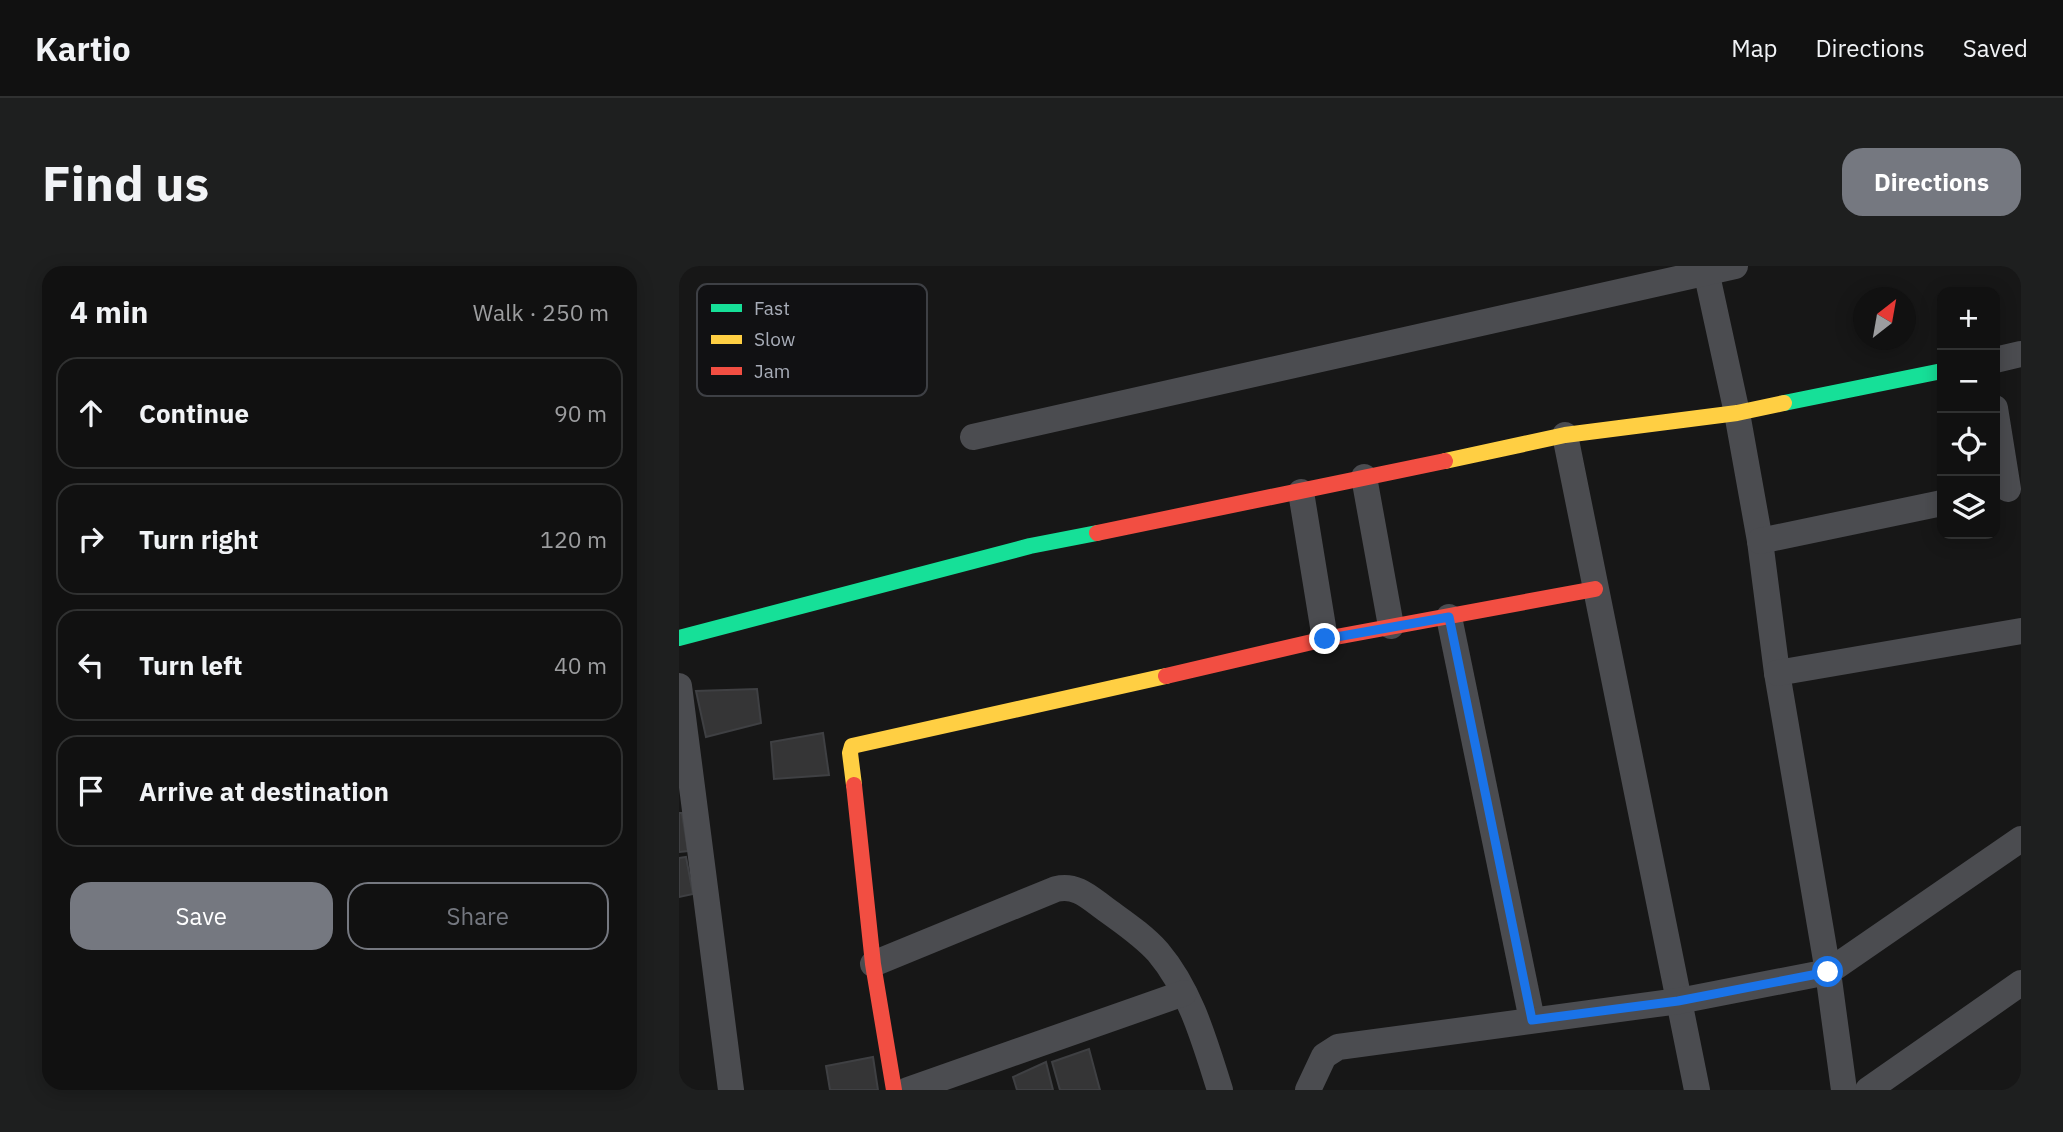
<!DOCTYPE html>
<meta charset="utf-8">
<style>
body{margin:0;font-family:"IBM Plex Sans",sans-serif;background:#1e1f1f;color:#f1f3f6}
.controls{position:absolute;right:21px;top:21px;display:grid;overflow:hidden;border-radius:14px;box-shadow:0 4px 18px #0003}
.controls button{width:63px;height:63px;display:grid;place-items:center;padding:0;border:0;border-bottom:2px solid #303131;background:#111;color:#f1f3f6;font:35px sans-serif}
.compass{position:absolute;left:1174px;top:21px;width:63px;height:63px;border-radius:50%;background:#111;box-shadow:0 4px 18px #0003;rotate:31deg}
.stop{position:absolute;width:21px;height:21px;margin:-16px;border:5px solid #1a73e8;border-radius:50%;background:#fff}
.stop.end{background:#1a73e8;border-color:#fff;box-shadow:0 2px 7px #0008}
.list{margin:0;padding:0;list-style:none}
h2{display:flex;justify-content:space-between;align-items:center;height:91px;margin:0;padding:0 28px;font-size:30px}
h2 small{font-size:23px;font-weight:400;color:#9c9d9f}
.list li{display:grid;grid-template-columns:46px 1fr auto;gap:21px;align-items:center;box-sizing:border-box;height:112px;margin:0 14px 14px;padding:0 14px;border:2px solid #303131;border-radius:21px}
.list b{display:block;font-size:26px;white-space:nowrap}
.list em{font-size:23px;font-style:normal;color:#9c9d9f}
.actions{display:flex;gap:14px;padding:21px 28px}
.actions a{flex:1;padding:16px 0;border:2px solid #757880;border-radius:21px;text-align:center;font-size:24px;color:#757880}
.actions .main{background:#757880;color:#fff}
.icon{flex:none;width:38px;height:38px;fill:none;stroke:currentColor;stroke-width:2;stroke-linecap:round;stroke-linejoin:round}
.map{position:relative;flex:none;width:1342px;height:824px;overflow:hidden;border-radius:21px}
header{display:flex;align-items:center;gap:42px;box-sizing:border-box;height:98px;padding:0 35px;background:#111;border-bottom:2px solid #303131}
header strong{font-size:33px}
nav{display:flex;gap:38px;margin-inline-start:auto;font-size:24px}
.intro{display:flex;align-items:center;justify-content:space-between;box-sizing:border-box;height:168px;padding:0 42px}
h1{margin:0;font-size:49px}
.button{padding:18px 32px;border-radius:21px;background:#757880;color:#fff;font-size:24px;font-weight:700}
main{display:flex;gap:42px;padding:0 42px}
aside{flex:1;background:#111;border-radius:21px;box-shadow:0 4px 18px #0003}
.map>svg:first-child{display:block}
.building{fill:#353536;stroke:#3f4043;stroke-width:2}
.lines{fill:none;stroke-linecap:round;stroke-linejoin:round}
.street{stroke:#4b4c50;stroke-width:26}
.fast{stroke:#16e098;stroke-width:16}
.slow{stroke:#ffcf43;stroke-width:16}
.jam{stroke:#f24e42;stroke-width:16}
.route{stroke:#1a73e8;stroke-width:9}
.key{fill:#111113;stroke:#3e4045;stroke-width:2}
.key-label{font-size:19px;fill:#a8adb8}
</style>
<header>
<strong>Kartio</strong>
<nav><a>Map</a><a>Directions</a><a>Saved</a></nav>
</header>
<div class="intro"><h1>Find us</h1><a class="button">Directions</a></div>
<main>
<aside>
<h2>4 min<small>Walk · 250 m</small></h2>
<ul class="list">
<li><svg class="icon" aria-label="ahead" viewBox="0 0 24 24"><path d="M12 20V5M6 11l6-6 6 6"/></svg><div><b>Continue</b></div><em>90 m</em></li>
<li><svg class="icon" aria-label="right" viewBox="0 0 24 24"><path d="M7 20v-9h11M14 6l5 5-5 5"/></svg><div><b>Turn right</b></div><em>120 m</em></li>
<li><svg class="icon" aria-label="left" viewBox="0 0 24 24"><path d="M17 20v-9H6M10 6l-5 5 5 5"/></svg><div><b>Turn left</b></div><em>40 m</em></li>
<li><svg class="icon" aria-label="arrive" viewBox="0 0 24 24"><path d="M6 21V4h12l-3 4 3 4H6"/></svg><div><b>Arrive at destination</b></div></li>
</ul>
<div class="actions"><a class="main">Save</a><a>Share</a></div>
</aside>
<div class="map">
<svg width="1342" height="824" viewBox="0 0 1342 824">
<rect width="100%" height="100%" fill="#171717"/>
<g class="building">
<path d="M78 423 82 457 27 471 17 425Z"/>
<path d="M144 467 150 509 95 513 92 476Z"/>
<path d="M0 547H3L9 585 0 586Z"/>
<path d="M7 591 14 628 0 631V592Z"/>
<path d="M410 783 421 824H381L373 796Z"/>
<path d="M194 791 199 824H151L147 800Z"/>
<path d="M367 796 374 824H338L334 811Z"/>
</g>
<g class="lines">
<g class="street">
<path d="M1026 0 1058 147 1081 275 1098 407 1149 706 1165 824"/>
<path d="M1316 94 1342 88"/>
<path d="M1316 142 1329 223"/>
<path d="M886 169 1018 824"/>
<path d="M294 171 1056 0"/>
<path d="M685 211 712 360"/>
<path d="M622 226 646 373"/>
<path d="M1081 275 1263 237"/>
<path d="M770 351 853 754"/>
<path d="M1098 407 1342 365"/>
<path d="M0 420 52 824"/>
<path d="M194 698 377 623C397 618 410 631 425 642 444 656 464 669 479 686 512 725 526 777 541 824"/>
<path d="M229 824 505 727"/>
<path d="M629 824 645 790 659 781 1000 735 1149 706 1342 573"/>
<path d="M1189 824 1342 717"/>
</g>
<g class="fast">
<path d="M1105 137 1263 105"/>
<path d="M0 372 351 280 418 267"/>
</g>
<g class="slow">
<path d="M766 195 886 169 1058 147 1105 137"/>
<path d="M175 519 171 487 173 480 487 410"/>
</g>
<g class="jam">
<path d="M418 267 766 195"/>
<path d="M487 410 646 373 916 323"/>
<path d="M175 519 194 698 215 824"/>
</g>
</g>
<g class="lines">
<path class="route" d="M646 373 770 351 853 754 999 735 1149 706"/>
</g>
<rect x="18" y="18" width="230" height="112" rx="10" class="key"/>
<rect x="32" y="38" width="31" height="8" fill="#16e098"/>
<rect x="32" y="69" width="31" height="9" fill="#ffcf43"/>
<rect x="32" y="101" width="31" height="8" fill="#f24e42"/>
<g class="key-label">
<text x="75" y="49">Fast</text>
<text x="75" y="80">Slow</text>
<text x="75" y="112">Jam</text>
</g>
</svg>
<div class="controls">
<button>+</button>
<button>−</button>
<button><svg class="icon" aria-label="locate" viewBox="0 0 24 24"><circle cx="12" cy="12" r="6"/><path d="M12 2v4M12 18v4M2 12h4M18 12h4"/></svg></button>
<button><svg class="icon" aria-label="layers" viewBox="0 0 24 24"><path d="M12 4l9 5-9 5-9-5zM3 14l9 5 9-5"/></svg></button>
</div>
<svg class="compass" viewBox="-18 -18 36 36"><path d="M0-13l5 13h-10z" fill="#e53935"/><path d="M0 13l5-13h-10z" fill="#9c9d9f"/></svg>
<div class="stop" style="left:1149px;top:706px"></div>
<div class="stop end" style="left:646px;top:373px"></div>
</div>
</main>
